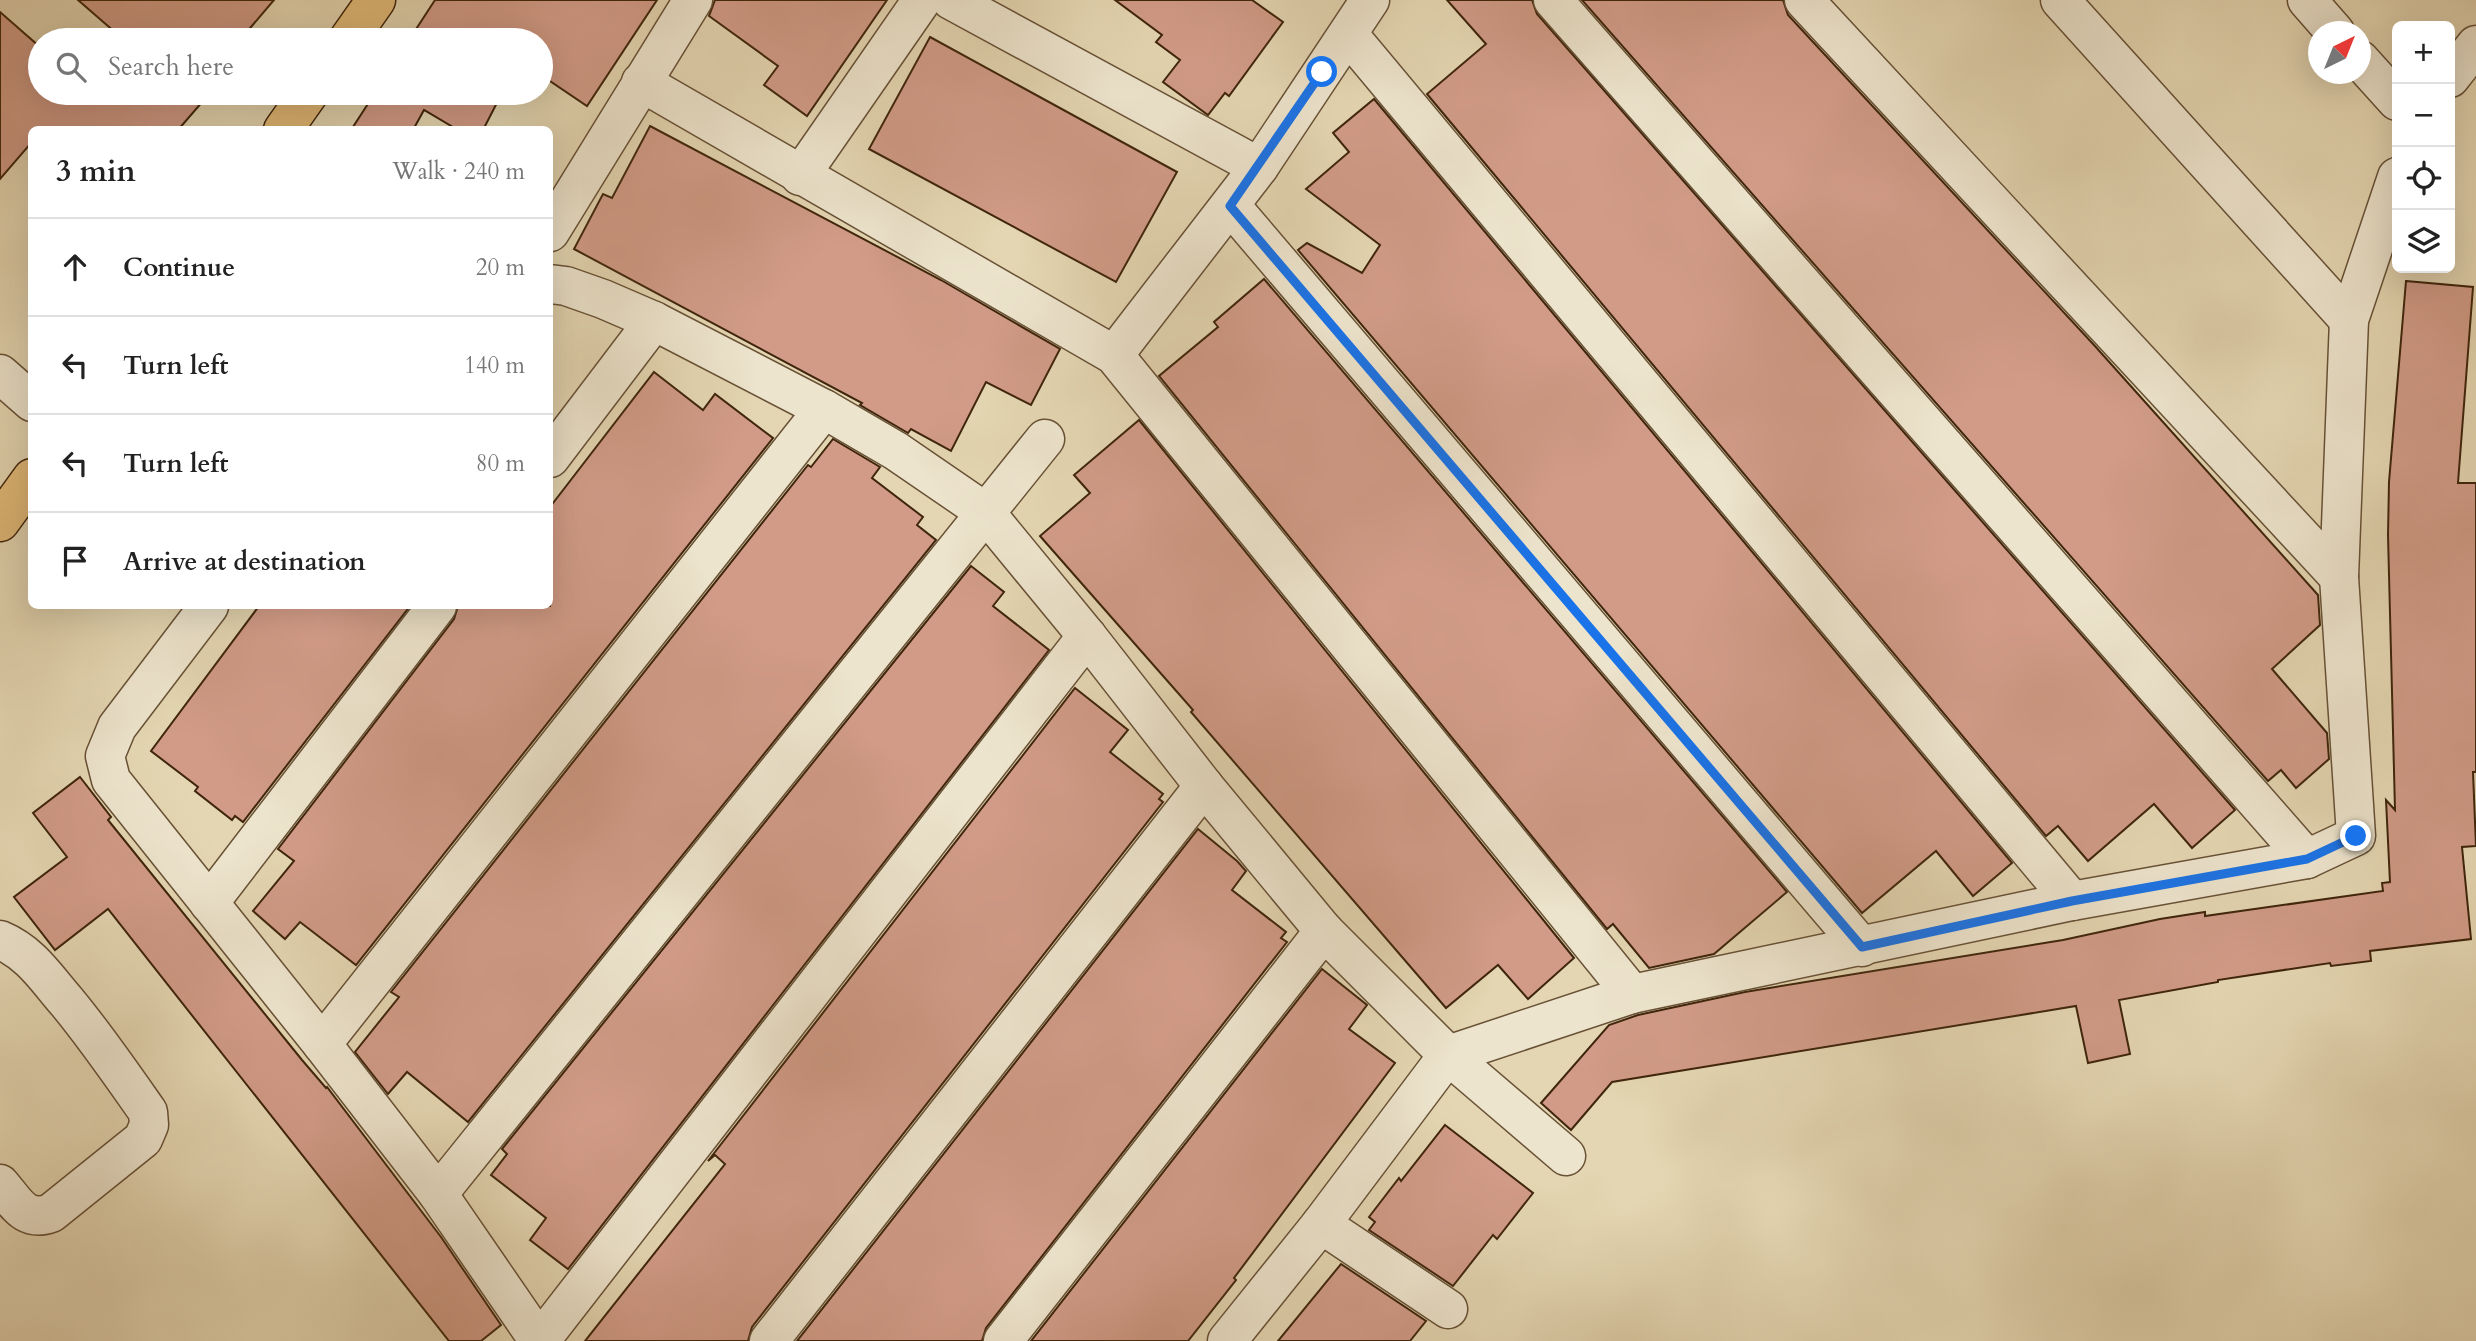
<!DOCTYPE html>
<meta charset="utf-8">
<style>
body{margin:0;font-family:Cardo,serif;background:#f2f2f2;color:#222}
.controls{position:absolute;right:21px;top:21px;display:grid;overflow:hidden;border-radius:10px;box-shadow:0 7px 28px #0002}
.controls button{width:63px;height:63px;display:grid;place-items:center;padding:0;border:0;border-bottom:2px solid #e0e0e0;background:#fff;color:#222;font:35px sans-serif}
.compass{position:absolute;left:2308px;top:21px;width:63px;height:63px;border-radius:50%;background:#fff;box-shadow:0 7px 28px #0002;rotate:43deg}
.stop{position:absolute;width:21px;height:21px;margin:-16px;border:5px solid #1a73e8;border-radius:50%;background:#fff}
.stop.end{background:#1a73e8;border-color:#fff;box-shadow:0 2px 7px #0008}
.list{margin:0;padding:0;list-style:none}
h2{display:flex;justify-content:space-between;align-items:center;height:91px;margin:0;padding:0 28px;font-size:30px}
h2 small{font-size:23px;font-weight:400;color:#767676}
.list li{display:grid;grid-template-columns:46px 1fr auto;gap:21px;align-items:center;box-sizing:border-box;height:98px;padding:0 28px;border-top:2px solid #e0e0e0}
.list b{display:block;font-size:26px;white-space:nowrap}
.list em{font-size:23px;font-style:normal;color:#767676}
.icon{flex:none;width:38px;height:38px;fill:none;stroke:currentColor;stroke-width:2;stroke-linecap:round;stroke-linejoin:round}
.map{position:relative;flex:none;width:2476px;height:1341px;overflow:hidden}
.search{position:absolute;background:#fff;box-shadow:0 7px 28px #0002;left:28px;top:28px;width:525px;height:77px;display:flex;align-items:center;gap:18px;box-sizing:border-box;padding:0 24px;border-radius:38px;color:#767676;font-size:26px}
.panel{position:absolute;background:#fff;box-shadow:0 7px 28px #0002;left:28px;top:126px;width:525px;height:483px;border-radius:10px}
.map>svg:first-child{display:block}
.building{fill:#d19b87;stroke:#3f250c;stroke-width:2}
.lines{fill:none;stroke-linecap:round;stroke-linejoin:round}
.minor-casing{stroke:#685136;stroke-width:41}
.major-casing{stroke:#3f250c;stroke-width:41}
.minor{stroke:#ede4cd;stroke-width:38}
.major{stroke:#e2bb79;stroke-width:38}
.route{stroke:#1a73e8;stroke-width:9}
</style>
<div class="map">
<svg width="2476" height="1341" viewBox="0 0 2476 1341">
<rect width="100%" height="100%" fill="#e4d6b2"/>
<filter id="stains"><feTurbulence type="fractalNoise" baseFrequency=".00286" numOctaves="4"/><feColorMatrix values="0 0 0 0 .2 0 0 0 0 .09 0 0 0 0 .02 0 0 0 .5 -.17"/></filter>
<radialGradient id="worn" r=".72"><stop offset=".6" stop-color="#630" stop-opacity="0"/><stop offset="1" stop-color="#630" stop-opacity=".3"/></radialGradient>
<g class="building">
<path d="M78 0H274L245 34 252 40H124Z"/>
<path d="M435 0H657L587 106 541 75V40H409Z"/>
<path d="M715 0H887L807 116 764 85 778 66 709 16Z"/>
<path d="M1115 0H1252L1283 22 1229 96 1225 93 1208 115 1163 82 1180 60 1156 42 1162 35Z"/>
<path d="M1447 0H1532L1537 14 2235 810 2192 848 2154 804 2088 861 2058 826 2046 836 1427 94 1486 44Z"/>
<path d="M1582 0H1783L1788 15 2094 345 2318 595 2320 625 2272 669 2327 733 2329 759 2296 788 2281 770 2268 781Z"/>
<path d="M0 12 40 47V93H210L178 130H32V142L0 179Z"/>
<path d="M930 37 1177 172 1116 282 869 149Z"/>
<path d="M375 93H502L483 130H458L424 110 413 130H351Z"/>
<path d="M1374 99 2012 863 1973 896 1936 851 1862 913 1298 250 1307 243 1362 273 1380 245 1306 189 1349 152 1333 133Z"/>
<path d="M650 126 941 280 1060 349 1031 405 986 382 951 451 911 429 908 433 860 405 862 403 574 249 603 194 612 198Z"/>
<path d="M1264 279 1787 892 1714 954 1649 968 1613 924 1607 929 1159 376 1218 327 1214 322Z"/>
<path d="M2406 281 2473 287 2458 483H2476V772H2473L2476 846 2462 847 2471 939 2370 951 2371 961 2331 966 2330 963 2218 980V982L2119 1000 2130 1054 2088 1063 2076 1006 1612 1082 1571 1130 1541 1103 1609 1025 1638 1015 1745 992 2063 940 2160 919 2205 912V916L2383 891 2382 883 2390 882 2386 800 2395 810 2388 535 2389 482Z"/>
<path d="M654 372 703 410 715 394 773 438 356 965 300 922 285 939 253 911 294 861 278 849 454 619 458 606H550V507Z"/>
<path d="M1139 420 1574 958 1528 999 1498 965 1446 1008 1191 712 1193 710 1040 536 1090 493 1074 475Z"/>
<path d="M833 439 880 467 872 478 923 517 917 525 936 540 468 1122 407 1072 388 1094 355 1052 399 997 391 992 808 465 811 467Z"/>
<path d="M971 566 1004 592 993 606 1049 650 568 1269 530 1240 546 1218 491 1175 507 1154 502 1149Z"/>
<path d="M259 606H410L243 822 235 816 232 820 195 791 198 787 151 751Z"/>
<path d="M1075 688 1128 730 1110 752 1163 794 1159 799 1163 802 752 1327 748 1341H585L725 1164 715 1155 708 1161Z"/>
<path d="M80 777 111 817 108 820 302 1060 326 1088 327 1087 441 1237 501 1325 481 1341H449L108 909 55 950 14 897 67 857 33 813Z"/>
<path d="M1198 829 1237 861 1246 871 1232 890 1286 932 1281 938 1287 942 986 1328 982 1341H797Z"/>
<path d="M1322 969 1367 1005 1349 1029 1395 1063 1234 1278 1236 1280 1188 1341H1031Z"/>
<path d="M1445 1125 1533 1193 1497 1239 1493 1235 1453 1286 1369 1230 1375 1222 1369 1217 1399 1178 1401 1181Z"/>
<path d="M1341 1264 1426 1321 1410 1341H1278Z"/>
</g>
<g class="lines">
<g class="minor-casing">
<g id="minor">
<path d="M951 0 1259 167"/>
<path d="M1553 0 2307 859"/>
<path d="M1804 0 2339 577"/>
<path d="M2060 0 2349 320"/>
<path d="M2307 0 2335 32"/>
<path d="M1348 34 2072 901"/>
<path d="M2360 60 2397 101"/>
<path d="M2450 78 2476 45"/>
<path d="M641 82 1114 355 1632 994"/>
<path d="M800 176 922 0"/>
<path d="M1231 206 1862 947"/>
<path d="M550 232 693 0"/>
<path d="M550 284 566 286 603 299 654 321 824 409 896 451 985 512 1087 636 1204 786 1324 931 1448 1055 1566 1156"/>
<path d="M1114 355 1259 167 1370 0"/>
<path d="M0 374 32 402"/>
<path d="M550 458 654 321"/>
<path d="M209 606 117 727 105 756 111 780 322 1044 438 1194 539 1341"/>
<path d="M209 903 437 606"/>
<path d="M0 940C31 953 46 978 67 1002 96 1037 122 1075 148 1112L149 1125 143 1139 51 1213C24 1223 16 1202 0 1184"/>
<path d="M322 1044 824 409"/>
<path d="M438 1194 1045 439"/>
<path d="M1321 1224 1448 1309"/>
<path d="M540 1341 1087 636"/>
<path d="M769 1341 1204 786"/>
<path d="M1003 1341 1324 931"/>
<path d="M1227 1341 1321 1224 1448 1055 1632 994 2072 901 2307 859 2356 836 2339 577 2349 320 2397 177"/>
</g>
</g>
<g class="major-casing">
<g id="major">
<path d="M348 40 376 0"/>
<path d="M283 130 309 93"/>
<path d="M0 522 32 478"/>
</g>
</g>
<use href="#minor" class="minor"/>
<use href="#major" class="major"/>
</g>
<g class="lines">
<path class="route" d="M1322 72 1230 206 1862 947 2072 901 2307 859 2356 836"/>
</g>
<rect width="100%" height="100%" filter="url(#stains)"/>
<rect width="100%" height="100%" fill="url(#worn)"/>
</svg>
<div class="controls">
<button>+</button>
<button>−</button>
<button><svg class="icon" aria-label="locate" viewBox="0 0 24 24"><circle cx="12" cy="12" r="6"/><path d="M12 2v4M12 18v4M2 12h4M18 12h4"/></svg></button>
<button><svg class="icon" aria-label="layers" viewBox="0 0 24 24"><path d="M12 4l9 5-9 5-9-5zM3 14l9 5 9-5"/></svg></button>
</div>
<svg class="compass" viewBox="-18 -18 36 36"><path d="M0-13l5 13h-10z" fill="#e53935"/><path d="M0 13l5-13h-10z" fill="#767676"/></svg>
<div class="stop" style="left:1322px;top:72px"></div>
<div class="stop end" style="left:2356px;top:836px"></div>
<div class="search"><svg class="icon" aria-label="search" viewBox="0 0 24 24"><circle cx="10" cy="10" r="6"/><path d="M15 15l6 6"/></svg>Search here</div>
<section class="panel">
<h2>3 min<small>Walk · 240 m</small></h2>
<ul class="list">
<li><svg class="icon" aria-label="ahead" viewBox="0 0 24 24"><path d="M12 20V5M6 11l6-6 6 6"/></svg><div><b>Continue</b></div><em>20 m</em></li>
<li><svg class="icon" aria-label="left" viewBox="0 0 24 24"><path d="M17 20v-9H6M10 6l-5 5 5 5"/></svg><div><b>Turn left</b></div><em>140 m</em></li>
<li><svg class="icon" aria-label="left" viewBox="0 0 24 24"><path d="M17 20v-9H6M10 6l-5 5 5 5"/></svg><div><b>Turn left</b></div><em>80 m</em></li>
<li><svg class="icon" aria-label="arrive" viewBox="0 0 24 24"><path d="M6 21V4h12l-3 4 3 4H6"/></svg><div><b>Arrive at destination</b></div></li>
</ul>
</section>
</div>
